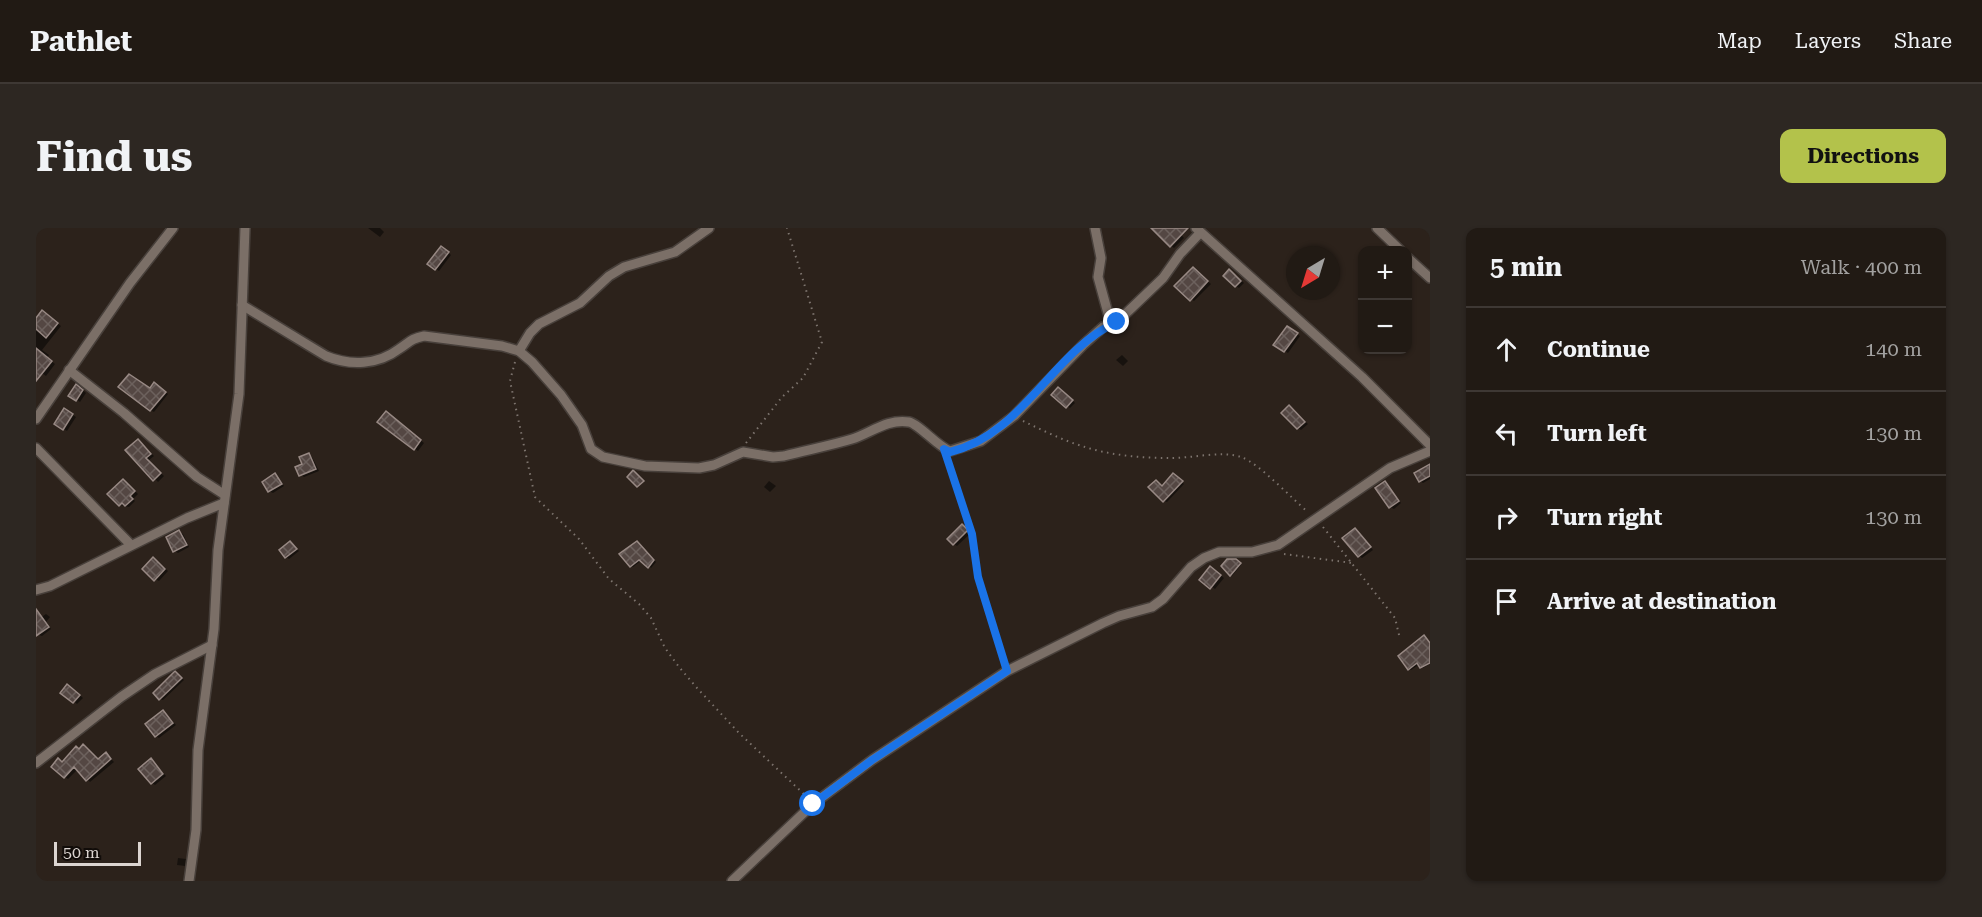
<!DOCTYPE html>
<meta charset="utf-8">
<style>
body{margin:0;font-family:"Roboto Serif",serif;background:#2d2722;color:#f1f3f6}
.controls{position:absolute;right:18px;top:18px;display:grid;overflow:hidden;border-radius:12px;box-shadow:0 2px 4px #0004}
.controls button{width:54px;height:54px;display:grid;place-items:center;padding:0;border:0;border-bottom:2px solid #3e3834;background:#211a14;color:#f1f3f6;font:30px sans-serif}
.compass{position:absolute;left:1250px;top:18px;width:54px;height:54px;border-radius:50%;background:#211a14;box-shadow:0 2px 4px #0004;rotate:218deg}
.scale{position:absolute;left:18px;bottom:15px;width:87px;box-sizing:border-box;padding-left:6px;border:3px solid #dcd5d1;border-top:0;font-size:16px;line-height:21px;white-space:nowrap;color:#dcd5d1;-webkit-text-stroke:4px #110c09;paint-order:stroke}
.stop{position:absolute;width:18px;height:18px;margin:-14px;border:4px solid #1a73e8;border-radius:50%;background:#fff}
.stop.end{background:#1a73e8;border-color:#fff;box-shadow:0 2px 6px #0008}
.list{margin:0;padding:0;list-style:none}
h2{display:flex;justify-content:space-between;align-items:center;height:78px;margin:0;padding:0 24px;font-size:26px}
h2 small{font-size:20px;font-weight:400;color:#a2a1a0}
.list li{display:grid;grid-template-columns:39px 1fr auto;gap:18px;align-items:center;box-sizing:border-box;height:84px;padding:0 24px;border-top:2px solid #3e3834}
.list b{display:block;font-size:22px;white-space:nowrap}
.list em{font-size:20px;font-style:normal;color:#a2a1a0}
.icon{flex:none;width:33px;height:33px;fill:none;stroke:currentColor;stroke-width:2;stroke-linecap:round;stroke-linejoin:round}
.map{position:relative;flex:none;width:1394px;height:653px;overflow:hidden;border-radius:12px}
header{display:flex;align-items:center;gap:36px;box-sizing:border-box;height:84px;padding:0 30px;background:#211a14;border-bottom:2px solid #3e3834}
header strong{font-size:28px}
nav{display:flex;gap:33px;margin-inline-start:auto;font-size:21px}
.intro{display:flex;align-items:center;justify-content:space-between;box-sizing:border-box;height:144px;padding:0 36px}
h1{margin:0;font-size:42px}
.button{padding:15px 27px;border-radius:12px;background:#b3c24b;color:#111;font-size:21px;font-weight:700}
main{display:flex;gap:36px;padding:0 36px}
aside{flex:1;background:#211a14;border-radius:12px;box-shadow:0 2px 4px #0004}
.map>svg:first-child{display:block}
.shadow{fill:#0007}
.building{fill:url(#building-cross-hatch);stroke:#988984;stroke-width:1.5}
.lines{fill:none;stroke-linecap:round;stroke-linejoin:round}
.minor-casing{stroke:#48403b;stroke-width:12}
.path{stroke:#7d746e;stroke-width:2;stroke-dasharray:1.5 4.5;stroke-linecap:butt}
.minor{stroke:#7b6f67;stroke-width:9}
.route{stroke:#1a73e8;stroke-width:8}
</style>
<header>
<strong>Pathlet</strong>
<nav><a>Map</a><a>Layers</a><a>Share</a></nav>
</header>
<div class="intro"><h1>Find us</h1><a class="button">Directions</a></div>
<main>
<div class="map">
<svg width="1394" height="653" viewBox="0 0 1394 653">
<defs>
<pattern id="building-cross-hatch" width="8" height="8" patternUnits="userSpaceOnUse" patternTransform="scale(1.5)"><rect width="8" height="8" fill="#544743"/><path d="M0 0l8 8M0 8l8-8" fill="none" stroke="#6c615d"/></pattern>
</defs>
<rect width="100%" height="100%" fill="#2c221b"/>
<g class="shadow">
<path d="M332 0H344L348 4 344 9Z"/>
<path d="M1124 0H1139L1148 10 1138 20 1135 18Z"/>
<path d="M409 22 415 27 403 43 400 41Z"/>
<path d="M1160 43 1175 56 1158 73 1155 71Z"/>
<path d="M1197 45 1208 55 1203 60 1200 58Z"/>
<path d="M10 87 25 98 6 122 13 127 11 130 19 136 10 148 0 141V93Z"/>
<path d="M1255 102 1264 108 1252 125 1249 123Z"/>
<path d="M1086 127 1092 133 1087 138 1080 132Z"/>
<path d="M122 158 132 166 118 184 114 182V161Z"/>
<path d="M44 160 50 165 44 174 34 167Z"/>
<path d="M1026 163 1039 175 1034 180 1031 178Z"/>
<path d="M1253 179 1272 196 1265 202 1262 200Z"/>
<path d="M29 182 40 189 31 203 20 196Z"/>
<path d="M353 187 388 215 382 223 343 194Z"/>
<path d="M102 213 118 228 112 233 128 248 122 254 91 222Z"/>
<path d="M273 227 276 229 283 243 268 249 265 247Z"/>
<path d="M1394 238V251L1387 255 1384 253Z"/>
<path d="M239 247 248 258 237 265 233 263Z"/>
<path d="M1140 248 1148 256 1131 274 1128 273 1127 259Z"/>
<path d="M88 252 102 266 97 271 99 273 93 279 84 277Z"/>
<path d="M733 253 740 258 734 264 728 259Z"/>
<path d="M1349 255 1365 275 1358 281 1354 279Z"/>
<path d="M929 300 935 305 921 318 918 316Z"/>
<path d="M1320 302 1337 322 1326 330 1323 328Z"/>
<path d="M143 304 147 306 153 319 142 325 139 323Z"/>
<path d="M255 315 263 323 253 331 250 329Z"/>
<path d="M602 315 620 334 615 340 606 332 597 339 595 338Z"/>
<path d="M121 333 132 343 123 353 119 351Z"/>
<path d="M1201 333 1205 337 1196 348 1187 338Z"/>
<path d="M1178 342 1188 350 1179 361 1166 352Z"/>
<path d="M10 386 14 389 10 394 15 401 6 408 0 406V393Z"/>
<path d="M1394 415V436L1387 440 1384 436 1375 442 1373 441Z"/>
<path d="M142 447 148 452 127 472 124 471Z"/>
<path d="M35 460 47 470 41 476 26 464Z"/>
<path d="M127 484 140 497 123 510 120 508Z"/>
<path d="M44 522 63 532 70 526 78 534 54 554 42 541 32 551 29 549 27 535Z"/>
<path d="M115 532 130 548 119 557 116 555Z"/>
<path d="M142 630 150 631 149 638 141 637Z"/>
</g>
<g class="building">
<path d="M1115 0H1152L1134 19Z"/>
<path d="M405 18 413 24 399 42 391 36Z"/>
<path d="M1157 39 1172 53 1154 73 1138 58Z"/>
<path d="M1193 41 1205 53 1199 59 1187 48Z"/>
<path d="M6 82 22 95 10 110 0 101V90Z"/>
<path d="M1251 98 1262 105 1248 124 1237 117Z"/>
<path d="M0 120 16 133 0 153Z"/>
<path d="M93 146 114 160 118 154 130 164 114 183 82 159Z"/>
<path d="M40 156 47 162 40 173 32 168Z"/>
<path d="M1022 159 1037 172 1030 180 1015 167Z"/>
<path d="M1253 177 1269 194 1261 201 1245 185Z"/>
<path d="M28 180 37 186 27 202 18 196Z"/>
<path d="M350 183 385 212 378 222 341 194Z"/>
<path d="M102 211 115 226 110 230 125 245 117 253 89 222Z"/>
<path d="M273 225 280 241 263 248 259 239 266 236 263 229Z"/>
<path d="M1394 236V248L1383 254 1378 245Z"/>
<path d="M597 242 608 253 601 259 591 249Z"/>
<path d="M239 245 246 256 232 264 226 254Z"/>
<path d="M1137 245 1147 253 1127 274 1112 259 1120 252 1126 258Z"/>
<path d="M87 251 99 263 94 268 97 271 89 278 86 275 83 278 71 266Z"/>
<path d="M1349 253 1363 273 1353 280 1339 260Z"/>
<path d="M926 296 932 302 917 317 911 311Z"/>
<path d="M1319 300 1335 319 1322 329 1306 310Z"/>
<path d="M143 302 151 317 137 324 130 309Z"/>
<path d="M254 313 261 321 249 330 243 322Z"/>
<path d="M601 313 618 332 612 340 603 332 594 339 583 326Z"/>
<path d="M117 329 129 341 118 353 106 341Z"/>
<path d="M1191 331H1200L1205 335 1194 348 1185 338Z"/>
<path d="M1174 338 1185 347 1174 361 1163 352Z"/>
<path d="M0 381 13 399 0 408Z"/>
<path d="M1388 407 1394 415V435L1384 440 1381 435 1372 442 1362 428Z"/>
<path d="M139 443 146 450 123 472 117 465Z"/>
<path d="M31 456 44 467 37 475 24 465Z"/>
<path d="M127 482 137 495 119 509 109 496Z"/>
<path d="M47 516 62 531 70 524 75 531 50 553 38 539 28 550 15 539 22 530 26 534 40 518 43 521Z"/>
<path d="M115 530 127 546 115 556 102 541Z"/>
</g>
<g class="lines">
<g class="minor-casing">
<g id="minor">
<path d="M1059 0 1065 30 1062 49 1075 96"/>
<path d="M1160 0 1326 149 1394 217"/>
<path d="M1341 0 1364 22"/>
<path d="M1372 30 1394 50"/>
<path d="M206 77 290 128C314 138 342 137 363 121 374 114 374 111 388 108L466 118 483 123 496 134 525 167 546 197 555 221 567 229 609 238 663 240 678 237 707 224 737 229 748 228C770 222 793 218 816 211 833 206 852 190 873 194 883 196 901 218 914 223L945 213 978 188 1047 117 1067 99 1081 94 1127 50 1144 26 1164 5"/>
<path d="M483 123 494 105 503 96 544 75 573 48 588 39 639 24 673 0"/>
<path d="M33 142 88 185 161 249 189 267"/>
<path d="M0 191 94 55 137 0"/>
<path d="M0 220 95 317"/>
<path d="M0 362 14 358 151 290 188 275"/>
<path d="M0 535 85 469 119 446 176 417"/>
<path d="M153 653 160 602 162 522 178 401 182 322 203 166 209 0"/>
<path d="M696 653 777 576 836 532 971 443 1067 395 1083 388 1116 379 1127 371 1155 339 1168 330 1183 324H1216L1242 317 1354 240 1394 223"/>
</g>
</g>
<g class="path">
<path d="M479 134 474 153 499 269 543 311 573 351 603 376 615 390 629 420 643 439 661 460 703 505 771 569"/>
<path d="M987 193C1006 202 1026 212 1046 218 1072 227 1104 230 1132 230 1153 231 1186 222 1205 229 1223 235 1256 271 1272 284"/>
<path d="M710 215 746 169 767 150 786 114 751 0"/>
<path d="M912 232 936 306 942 349 969 434"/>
<path d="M1287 299 1359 390 1364 411"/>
<path d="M1248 326 1316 335"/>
</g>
<use href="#minor" class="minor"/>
</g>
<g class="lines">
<path class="route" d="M777 576 836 532 971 443 942 349 936 306 908 221 914 224C988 206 1016 123 1081 94"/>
</g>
</svg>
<div class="controls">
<button>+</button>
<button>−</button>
</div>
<svg class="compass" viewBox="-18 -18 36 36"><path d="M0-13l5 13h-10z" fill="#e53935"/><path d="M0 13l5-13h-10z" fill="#a2a1a0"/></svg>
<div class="scale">50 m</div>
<div class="stop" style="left:777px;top:576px"></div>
<div class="stop end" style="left:1081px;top:94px"></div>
</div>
<aside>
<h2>5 min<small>Walk · 400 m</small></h2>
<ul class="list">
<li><svg class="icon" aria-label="ahead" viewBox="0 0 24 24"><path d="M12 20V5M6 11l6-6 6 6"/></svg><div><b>Continue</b></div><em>140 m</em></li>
<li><svg class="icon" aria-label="left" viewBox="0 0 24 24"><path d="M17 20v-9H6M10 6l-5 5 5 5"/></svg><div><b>Turn left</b></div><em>130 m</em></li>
<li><svg class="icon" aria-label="right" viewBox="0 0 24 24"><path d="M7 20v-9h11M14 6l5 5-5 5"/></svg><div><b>Turn right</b></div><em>130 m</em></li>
<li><svg class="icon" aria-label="arrive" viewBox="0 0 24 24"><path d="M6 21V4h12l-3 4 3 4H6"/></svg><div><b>Arrive at destination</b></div></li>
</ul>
</aside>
</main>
